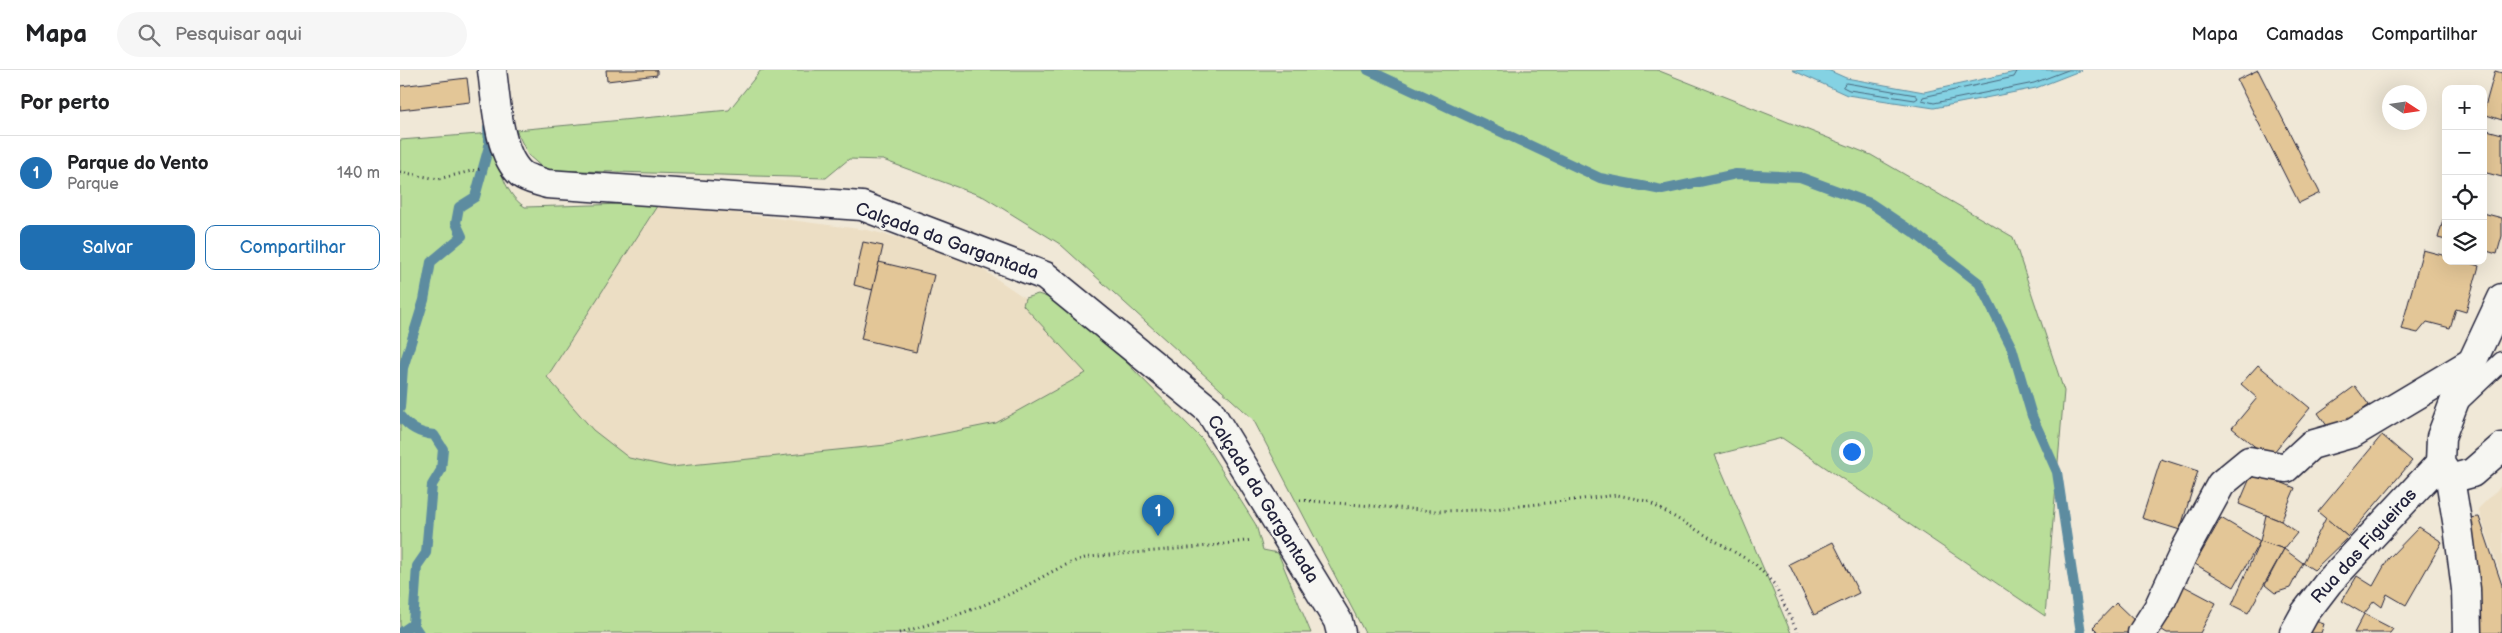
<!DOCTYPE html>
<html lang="pt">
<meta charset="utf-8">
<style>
body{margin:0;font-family:"Balsamiq Sans",sans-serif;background:#f6f6f6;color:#202124}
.controls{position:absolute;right:15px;top:15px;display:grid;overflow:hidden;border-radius:10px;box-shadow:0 5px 20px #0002}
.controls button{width:45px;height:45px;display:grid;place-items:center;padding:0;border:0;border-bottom:1px solid #e0e0e0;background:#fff;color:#202124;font:25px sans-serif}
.compass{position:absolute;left:1982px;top:15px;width:45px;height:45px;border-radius:50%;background:#fff;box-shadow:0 5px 20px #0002;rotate:102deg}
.you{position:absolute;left:1451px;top:381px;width:18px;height:18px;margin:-12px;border:4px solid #fff;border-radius:50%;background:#1a73e8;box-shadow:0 0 0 8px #1a73e833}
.badge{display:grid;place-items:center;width:32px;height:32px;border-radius:50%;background:#1f6fb2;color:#fff;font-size:16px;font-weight:700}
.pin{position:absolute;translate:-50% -41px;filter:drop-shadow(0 1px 2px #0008)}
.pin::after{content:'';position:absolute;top:26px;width:18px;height:15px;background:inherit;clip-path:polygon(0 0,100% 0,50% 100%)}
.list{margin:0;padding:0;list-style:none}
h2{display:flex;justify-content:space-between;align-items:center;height:65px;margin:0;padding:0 20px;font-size:21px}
h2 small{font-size:16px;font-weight:400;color:#757577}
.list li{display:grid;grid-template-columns:32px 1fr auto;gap:15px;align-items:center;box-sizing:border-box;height:75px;padding:0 20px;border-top:1px solid #e0e0e0}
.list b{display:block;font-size:19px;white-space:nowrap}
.list p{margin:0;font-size:16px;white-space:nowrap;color:#757577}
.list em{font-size:16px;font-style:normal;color:#757577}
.actions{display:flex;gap:10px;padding:15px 20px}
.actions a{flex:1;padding:11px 0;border:1px solid #1f6fb2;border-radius:10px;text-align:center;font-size:18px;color:#1f6fb2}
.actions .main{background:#1f6fb2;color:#fff}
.icon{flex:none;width:28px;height:28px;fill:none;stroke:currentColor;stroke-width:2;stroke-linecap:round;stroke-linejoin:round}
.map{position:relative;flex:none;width:2102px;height:563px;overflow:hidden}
header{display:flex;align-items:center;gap:30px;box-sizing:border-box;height:70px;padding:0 25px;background:#fff;border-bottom:1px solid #e0e0e0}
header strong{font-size:24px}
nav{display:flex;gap:28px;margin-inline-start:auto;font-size:18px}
.search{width:350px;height:45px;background:#f6f6f6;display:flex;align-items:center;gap:12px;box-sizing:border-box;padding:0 18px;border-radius:28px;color:#757577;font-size:19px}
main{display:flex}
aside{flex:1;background:#fff}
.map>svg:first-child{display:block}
.built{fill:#ecdec4}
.green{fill:#b9de99;stroke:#6e806a}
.water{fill:#84d2e3;stroke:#5d8ca0}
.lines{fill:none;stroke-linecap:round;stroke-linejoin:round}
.shore{stroke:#49687e;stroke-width:1}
.stream{stroke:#5d8ca0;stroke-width:10}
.building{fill:#e3c697;stroke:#22223b}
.lane-casing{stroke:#22223b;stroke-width:21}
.street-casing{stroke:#22223b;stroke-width:31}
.path{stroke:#22223b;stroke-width:3;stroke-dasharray:1 4;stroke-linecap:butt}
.lane{stroke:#f6f6f2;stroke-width:18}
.street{stroke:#f6f6f2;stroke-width:28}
.labels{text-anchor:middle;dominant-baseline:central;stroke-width:4.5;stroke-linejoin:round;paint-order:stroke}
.street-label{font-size:18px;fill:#22223b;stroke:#f6f6f2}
</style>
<header>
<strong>Mapa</strong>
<div class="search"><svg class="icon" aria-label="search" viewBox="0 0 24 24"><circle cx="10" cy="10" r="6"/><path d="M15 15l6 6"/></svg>Pesquisar aqui</div>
<nav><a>Mapa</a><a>Camadas</a><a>Compartilhar</a></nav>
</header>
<main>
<aside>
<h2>Por perto<small></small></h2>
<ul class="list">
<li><span class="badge">1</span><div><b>Parque do Vento</b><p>Parque</p></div><em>140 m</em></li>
</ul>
<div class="actions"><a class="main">Salvar</a><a>Compartilhar</a></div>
</aside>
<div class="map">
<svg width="2102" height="563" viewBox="0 0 2102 563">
<rect width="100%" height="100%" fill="#f0e8d7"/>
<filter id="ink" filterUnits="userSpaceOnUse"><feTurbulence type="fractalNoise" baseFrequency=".02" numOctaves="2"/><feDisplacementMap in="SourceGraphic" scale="10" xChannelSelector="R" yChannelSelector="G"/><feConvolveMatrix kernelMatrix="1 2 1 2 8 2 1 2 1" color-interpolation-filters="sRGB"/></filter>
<g filter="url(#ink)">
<g class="built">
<path d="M259 133 467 160 557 182 625 228 638 224 650 228 723 289 750 315 802 369 670 463 265 557 147 307Z"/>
<path d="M2102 415V508L2078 439Z"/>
</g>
<g class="green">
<path d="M361 0H1257L1471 85 1613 167 1664 321 1645 546 1382 368 1315 385 1391 563H965L853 349 660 174 584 127 483 90 449 89 426 108 145 100 128 85 116 60 329 40Z"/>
<path d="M92 63C97 88 102 123 125 137L259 133 147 307 193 360 229 388 271 397 486 375 596 353 686 303 623 235 625 228 638 224 650 228 723 289 802 369 856 455 863 480 878 483 911 563H0V70Z"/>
</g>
<path class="water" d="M1392 0H1428L1446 8 1524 22 1624 0H1682L1636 18 1534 38 1447 25Z"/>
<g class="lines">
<g class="shore">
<path d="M1618 0 1614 7 1523 27 1522 30 1534 33 1634 13 1668 0"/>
<path d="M1446 13 1516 25 1518 28 1515 30 1449 20 1443 17Z"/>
</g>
<g class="stream">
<path d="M968 0 1200 108 1262 120 1336 104 1400 107 1470 133 1516 164 1579 213 1612 278 1632 346 1657 402 1681 563"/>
<path d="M0 338 3 298 24 230 31 192 62 166 56 153 59 137 75 127 89 76 88 57"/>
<path d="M0 346C10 358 18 363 34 365L43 379 41 400 32 415 26 483 17 496 13 554 19 563"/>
<path d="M0 563 13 554"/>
</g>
</g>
<g class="building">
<path d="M206 0H257V5L207 11Z"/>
<path d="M1858 0 1920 123 1899 133 1837 10Z"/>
<path d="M2095 1 2102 3V50L2083 44Z"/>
<path d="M67 8 70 32 0 40V16Z"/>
<path d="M2083 59 2102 64V107L2083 102Z"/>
<path d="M2046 140V170L2038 168Z"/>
<path d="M2083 143 2102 148V166L2097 184 2083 180Z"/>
<path d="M463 172 483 176 473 220 454 215Z"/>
<path d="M2023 180 2046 186V191H2063L2079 196 2066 242 2056 239 2050 258 2027 252 2018 263 2001 259Z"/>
<path d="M479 192 534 205 516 282 461 269Z"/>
<path d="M1858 295 1910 338 1869 388 1832 358 1857 328 1841 314Z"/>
<path d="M1955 316 1969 335 1932 363 1918 343Z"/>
<path d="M1982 365 2012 391 1948 467 1918 442Z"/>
<path d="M1761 389 1798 401 1780 460 1742 448Z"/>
<path d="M1853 401 1895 418 1881 451 1839 434Z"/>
<path d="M1866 445 1881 451 1897 463 1884 479 1860 471Z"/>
<path d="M2079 447 2102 515V563H2075L2066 448Z"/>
<path d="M1821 448 1860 471 1834 517 1795 494Z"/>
<path d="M1926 448 1948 467 1914 500 1903 493Z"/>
<path d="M2019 457 2042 472 2006 535 1987 524 1982 537 1974 531 1964 544 1942 531 1957 506 1973 516 1988 489Z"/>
<path d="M1860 471 1884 479 1848 543 1832 535Z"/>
<path d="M1433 472 1459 523 1414 545 1389 494Z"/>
<path d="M1884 479 1903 493 1890 518 1875 523 1865 515Z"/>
<path d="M1782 515 1816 533 1800 563H1767L1759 558Z"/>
<path d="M1716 533 1739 555 1731 563H1699L1693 557Z"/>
<path d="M1964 544 1993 559 1990 563H1954Z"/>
<path d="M1912 550 1924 554 1921 563H1907Z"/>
</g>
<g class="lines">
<g class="lane-casing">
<path id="lane" d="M2059 332 2102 291"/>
</g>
<g class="street-casing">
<g id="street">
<path d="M92 0C96 29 98 84 121 104 127 109 139 111 147 114L462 136 645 206 809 340 938 551 941 563"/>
<path d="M2050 409 2072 403 2102 377"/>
<path d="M1742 563 1758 538 1785 480 1821 414 1849 391 1886 398 1911 375 1953 363 2072 292"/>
<path d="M1894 563 1905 543 1928 513 2040 393"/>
<path d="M2067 563 2066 519 2058 457 2050 409 2040 393 2041 367 2058 322 2102 228"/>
</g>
</g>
<g class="path">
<path d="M0 102 38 109 80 99"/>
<path d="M900 430 1033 441 1086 440 1217 425 1247 431 1355 494 1374 514 1398 563"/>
<path d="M499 563C535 553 571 541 605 526 634 514 659 494 689 487L810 476 852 470"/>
</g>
<use href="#lane" class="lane"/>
<use href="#street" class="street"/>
</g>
</g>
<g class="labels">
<g class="street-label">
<text transform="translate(547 171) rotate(20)">Calçada da Gargantada</text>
<text transform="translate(863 429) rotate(58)">Calçada da Gargantada</text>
<text transform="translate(1964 476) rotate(-48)">Rua das Figueiras</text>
</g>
</g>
</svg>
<div class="controls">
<button>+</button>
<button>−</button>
<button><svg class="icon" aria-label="locate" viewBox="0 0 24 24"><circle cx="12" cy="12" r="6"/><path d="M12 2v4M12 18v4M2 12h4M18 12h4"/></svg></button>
<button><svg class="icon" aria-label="layers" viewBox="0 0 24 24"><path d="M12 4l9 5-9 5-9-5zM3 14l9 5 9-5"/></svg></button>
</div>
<svg class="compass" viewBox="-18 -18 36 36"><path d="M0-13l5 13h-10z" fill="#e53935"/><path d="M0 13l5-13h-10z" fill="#757577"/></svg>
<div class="you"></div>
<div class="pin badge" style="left:758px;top:466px">1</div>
</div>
</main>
